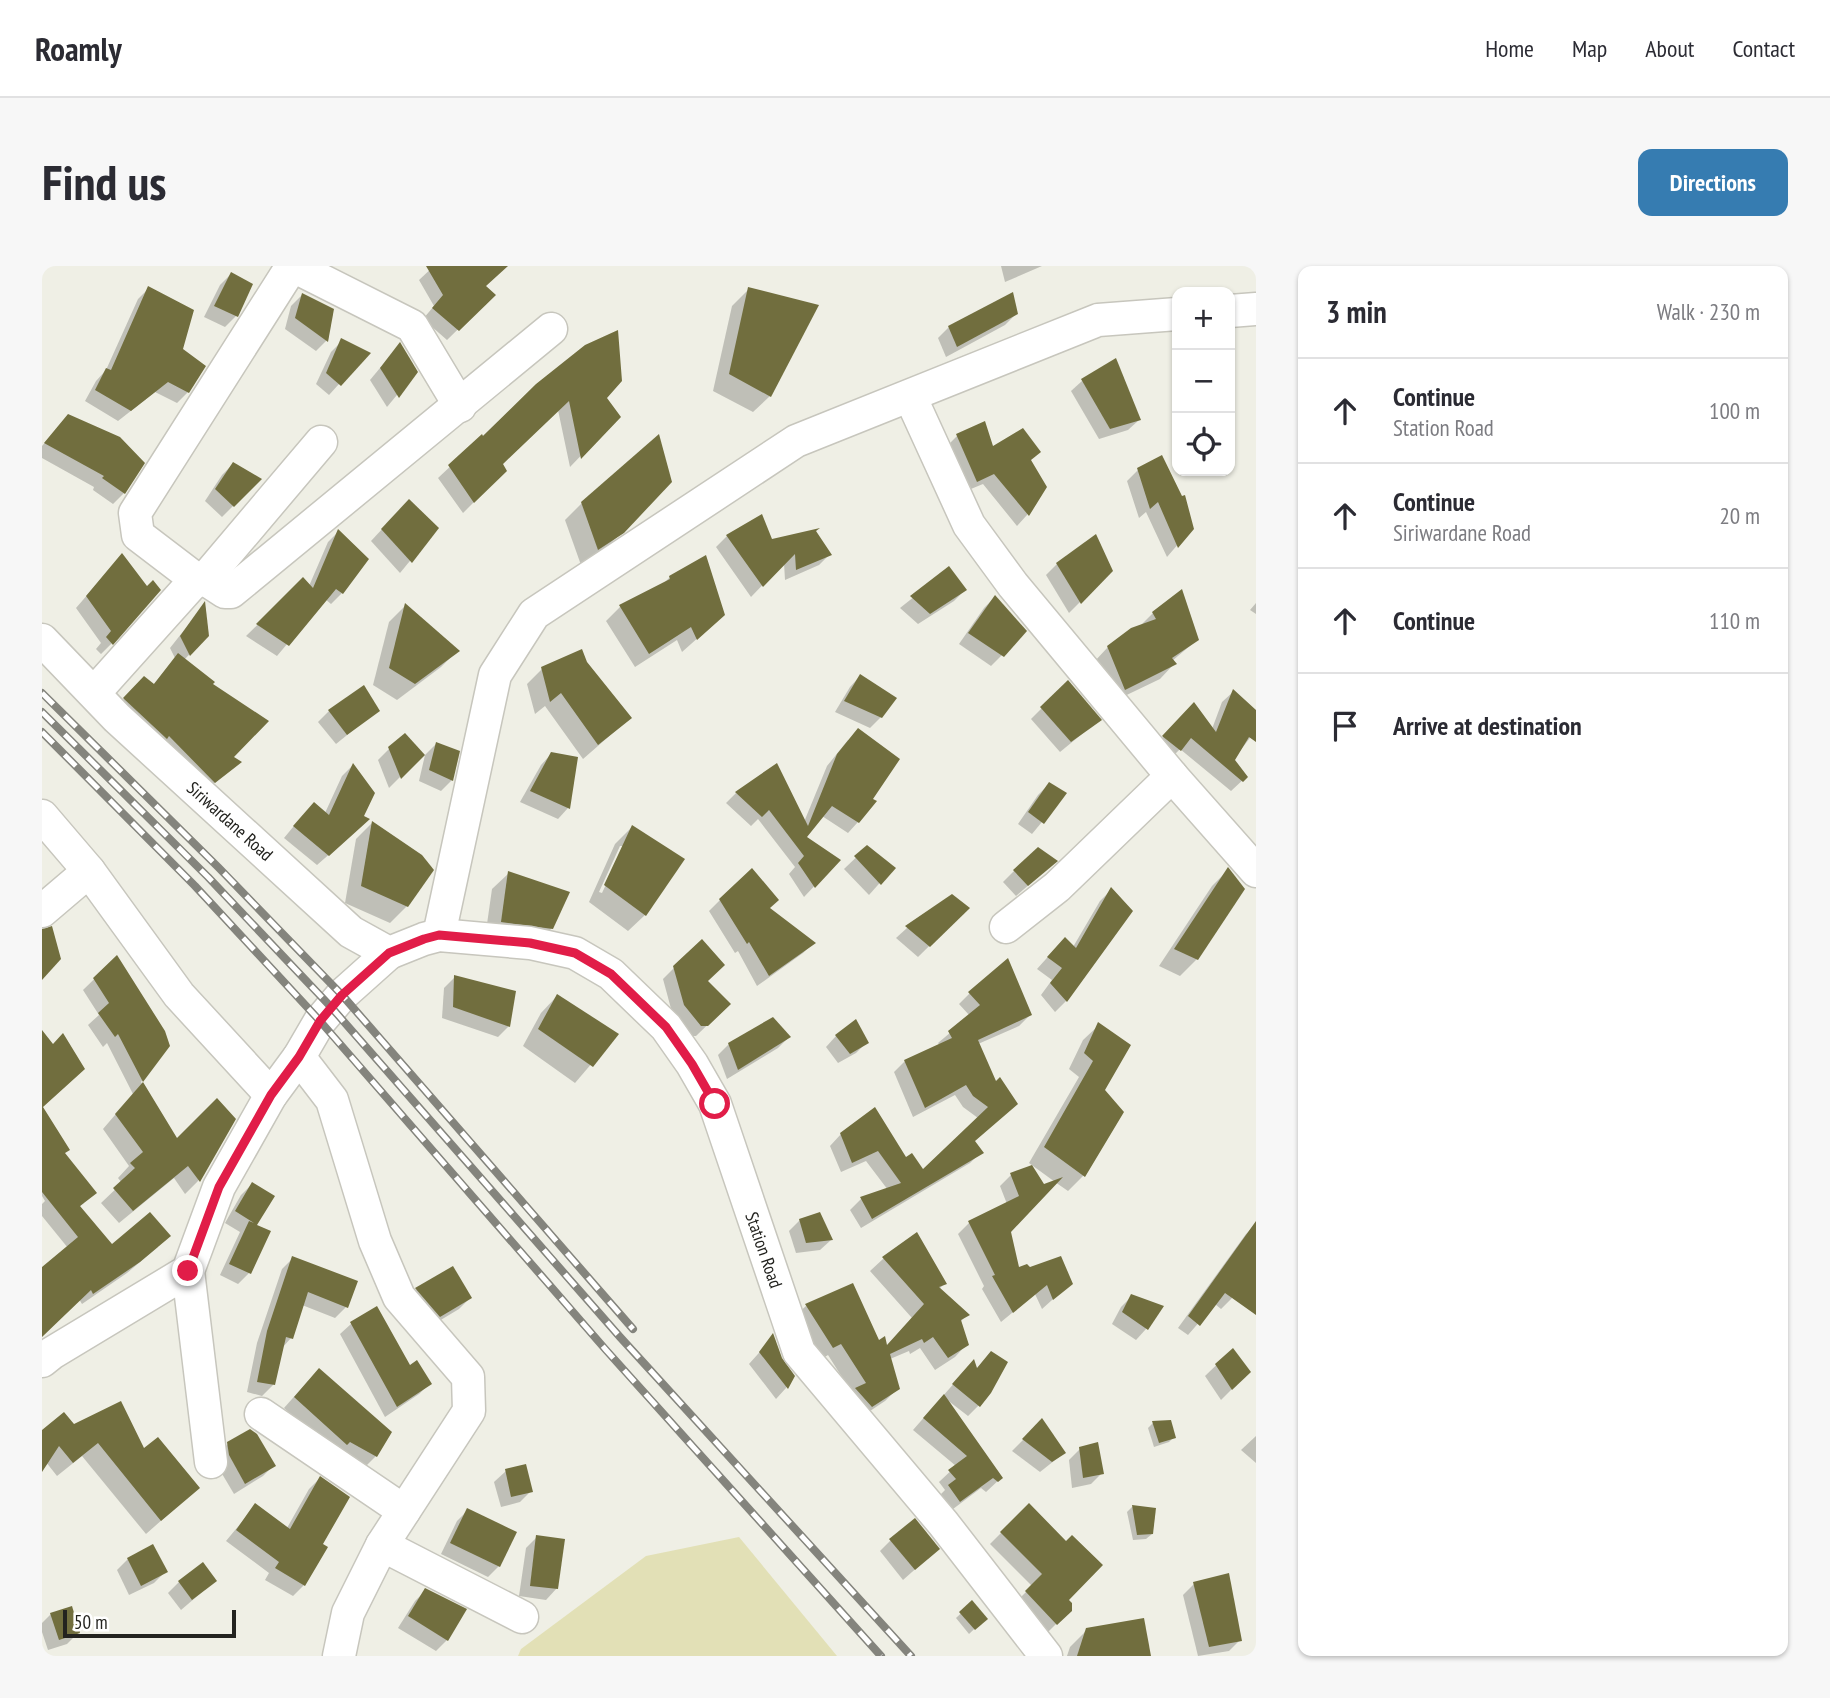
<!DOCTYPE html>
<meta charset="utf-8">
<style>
body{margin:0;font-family:"PT Sans Narrow",sans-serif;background:#f7f7f7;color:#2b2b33}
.controls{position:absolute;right:21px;top:21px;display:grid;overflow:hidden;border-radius:14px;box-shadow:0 2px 5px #0004}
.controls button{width:63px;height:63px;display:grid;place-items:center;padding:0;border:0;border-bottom:2px solid #e1e1e2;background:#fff;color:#2b2b33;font:35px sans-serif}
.scale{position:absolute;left:21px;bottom:18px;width:173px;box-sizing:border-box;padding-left:7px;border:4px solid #23231f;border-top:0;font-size:19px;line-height:24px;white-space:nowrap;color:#23231f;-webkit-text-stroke:5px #fff;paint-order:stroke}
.stop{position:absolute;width:21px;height:21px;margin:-16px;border:5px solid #e11d48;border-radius:50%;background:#fff}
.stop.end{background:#e11d48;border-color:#fff;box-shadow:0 2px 7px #0008}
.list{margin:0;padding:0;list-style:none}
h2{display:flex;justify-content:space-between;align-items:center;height:91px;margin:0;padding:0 28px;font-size:30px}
h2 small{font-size:23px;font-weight:400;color:#7c7c81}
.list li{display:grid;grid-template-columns:46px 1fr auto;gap:21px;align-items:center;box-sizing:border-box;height:105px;padding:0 28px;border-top:2px solid #e1e1e2}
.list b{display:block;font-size:26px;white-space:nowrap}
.list p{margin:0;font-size:23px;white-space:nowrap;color:#7c7c81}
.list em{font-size:23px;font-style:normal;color:#7c7c81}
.icon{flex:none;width:38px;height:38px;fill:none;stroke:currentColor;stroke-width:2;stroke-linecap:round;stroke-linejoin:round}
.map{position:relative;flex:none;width:1214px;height:1390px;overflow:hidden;border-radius:14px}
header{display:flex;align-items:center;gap:42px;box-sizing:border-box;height:98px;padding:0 35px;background:#fff;border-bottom:2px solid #e1e1e2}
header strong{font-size:33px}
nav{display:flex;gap:38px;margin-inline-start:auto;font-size:24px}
.intro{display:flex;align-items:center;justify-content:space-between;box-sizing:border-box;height:168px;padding:0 42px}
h1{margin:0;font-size:49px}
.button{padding:18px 32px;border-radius:14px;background:#367cb1;color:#fff;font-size:24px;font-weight:700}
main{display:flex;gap:42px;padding:0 42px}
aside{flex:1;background:#fff;border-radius:14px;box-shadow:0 2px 5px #0004}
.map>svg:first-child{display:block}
.green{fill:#e2e0b6}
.shadow{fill:#0003;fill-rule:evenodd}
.building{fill:#716e3e}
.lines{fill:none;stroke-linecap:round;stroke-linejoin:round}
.minor-casing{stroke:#c7c6bd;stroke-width:35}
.minor{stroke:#fff;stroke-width:32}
.rail-casing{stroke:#84847d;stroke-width:8}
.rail{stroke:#fff;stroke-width:5;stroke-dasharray:16;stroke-linecap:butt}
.route{stroke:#e11d48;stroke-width:9}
.labels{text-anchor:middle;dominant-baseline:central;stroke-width:6;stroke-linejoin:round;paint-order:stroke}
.street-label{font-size:18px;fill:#23231f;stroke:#fff}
</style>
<header>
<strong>Roamly</strong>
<nav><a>Home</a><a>Map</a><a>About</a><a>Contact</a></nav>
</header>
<div class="intro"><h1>Find us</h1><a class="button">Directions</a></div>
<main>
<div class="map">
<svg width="1214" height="1390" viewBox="0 0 1214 1390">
<rect width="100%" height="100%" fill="#efefe5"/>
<path class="green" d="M697 1271 795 1390H476L479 1383 604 1290Z"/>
<g class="shadow">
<path d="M392 0H465L442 21 451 29 405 74 381 53 392 40 377 14Z"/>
<path d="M959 0H1000L963 16Z"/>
<path d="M189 8 194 50 183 61 162 51 178 19Z"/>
<path d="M107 22 139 83 146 126 135 137 113 126 76 155 43 135 54 115 64 104 96 33Z"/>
<path d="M707 23 728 130 711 146 671 125 690 40Z"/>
<path d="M260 29 290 44 284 75 274 85 243 63 249 40Z"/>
<path d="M974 48 963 59 904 91 896 72 907 61Z"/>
<path d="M300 75 297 118 287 129 274 118 289 86Z"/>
<path d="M358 78 374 106 345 141 328 114Z"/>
<path d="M1073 95 1097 154 1086 164 1057 173 1029 125 1040 115Z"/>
<path d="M495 119 563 132 577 150 528 201 516 144 459 199 463 205 421 247 396 212Z"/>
<path d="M26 150 101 197 82 227 71 238 51 224 52 221 0 192V180Z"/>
<path d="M942 158 950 183 988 195 1003 221 985 249 975 260 941 218 924 225 904 181 915 170Z"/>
<path d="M191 198 218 213 180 251 163 235 180 209Z"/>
<path d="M1096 204 1150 262 1125 291 1104 246 1097 252 1085 215Z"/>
<path d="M540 237 580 266 563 283 539 299 523 254Z"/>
<path d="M356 246 395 262 358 307 329 275Z"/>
<path d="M719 250 729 275 788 288 777 299 743 314 742 297 709 331 674 281 685 270Z"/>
<path d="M296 266 300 327 289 338 283 333 235 390 204 370 261 314 267 320 286 276Z"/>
<path d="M79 290 70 377 59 388 54 383 59 377 34 342Z"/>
<path d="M1015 298 1069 305 1027 347 1004 309Z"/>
<path d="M907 303 923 324 912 335 876 358 858 342Z"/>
<path d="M628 311 667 362 640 386 635 374 593 401 564 355 578 341 621 318Z"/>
<path d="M953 331 960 389 949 400 917 378 942 342Z"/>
<path d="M1214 337V348L1208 344Z"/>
<path d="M162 339 165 370 142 394 169 418 189 492 198 496 161 526 72 444 91 423 111 419 133 392 128 382Z"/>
<path d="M363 340 415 385 399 401 355 434 331 419 347 356Z"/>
<path d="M1111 347 1155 374 1130 395 1132 398 1118 413 1068 437 1052 396 1066 381 1097 361Z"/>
<path d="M544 397 588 452 541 493 503 440 493 448 485 418 500 403Z"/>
<path d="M818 410 839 451 828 462 793 446 808 421Z"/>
<path d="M1026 416 1057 454 1018 486 989 453Z"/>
<path d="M1191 426 1214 446V464L1191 494 1204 511 1189 525 1138 483 1126 495 1111 482 1152 439 1170 463 1180 436Z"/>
<path d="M336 444 294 478 276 456 287 445Z"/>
<path d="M806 474 816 556 806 567 780 550 762 571 796 595 762 631 747 608 753 601 716 553 709 560 684 537 694 527 762 556 785 500Z"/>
<path d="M394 478 410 514 399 525 377 515 383 489Z"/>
<path d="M348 482 380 489 347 522 336 494Z"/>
<path d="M510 487 526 542 516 553 478 536 499 499Z"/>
<path d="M310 500 315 564 275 599 242 572 261 549 283 547 300 510Z"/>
<path d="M1007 518 1023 528 990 568 976 558 996 529Z"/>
<path d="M330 557 365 640 348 657 303 637 314 573Z"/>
<path d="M590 561 603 649 586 665 547 636 573 578ZM578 580H582L560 627 557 626Z"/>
<path d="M825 581 851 602 827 629 802 603Z"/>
<path d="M1186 604 1155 693 1138 710 1117 700 1170 620Z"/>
<path d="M972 605H1003L974 630 961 616Z"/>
<path d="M467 607 510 662 493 679 443 672 450 623Z"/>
<path d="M1069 624 1089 646 1024 735 1013 746 999 729 1010 714 995 703 1012 684 1031 681 1058 635Z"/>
<path d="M910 630 926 642 876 691 854 672 865 662Z"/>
<path d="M678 634 726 643 771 677 761 687 715 720 696 685 693 687 667 645Z"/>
<path d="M74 692 126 780 99 816 134 874 192 854 156 915 143 928 132 912 77 957 59 937 80 917 76 912 87 900 61 863 91 828 65 777 61 781 46 759 57 749 41 724Z"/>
<path d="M633 701 664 715 687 738 654 770H648L631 750 621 713Z"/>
<path d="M413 711 467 760 456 771 400 752 402 722Z"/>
<path d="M928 727 988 749 977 760 936 778 953 817 973 838 931 876 939 886 928 897 819 962 808 944 819 933 846 924 824 895 799 906 788 880 799 868 863 894 880 905 936 852 921 841 913 829 871 851 852 806 863 795 898 780 896 777 928 750 917 738Z"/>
<path d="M515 730 574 769 533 817 481 780 499 747Z"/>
<path d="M1057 759 1061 825 1080 847 1041 910 1026 925 1013 916 967 965 976 1003 1029 1017 1000 1043 993 1028 959 1056 940 1023 942 1020 916 968 927 957 965 938 958 920 969 909 1001 920 1013 916 987 897 1037 811 1027 803 1041 774Z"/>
<path d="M794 770 825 776 814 787 796 797 784 781Z"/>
<path d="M747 771 736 782 685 813 676 789 687 778Z"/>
<path d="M0 844 42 937 37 941 70 981H116L85 1007 40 1038 37 1033 0 1069V1003L26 982 0 950V938L3 935 0 930Z"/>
<path d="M210 918 213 959 207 1007 196 1018 178 1009 198 966 183 957 199 929Z"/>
<path d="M758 954 789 974 778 984 754 987 747 965Z"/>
<path d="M1214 958V985L1205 996 1190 1032 1179 1043 1173 1038 1146 1069 1136 1062 1204 968Z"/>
<path d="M874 968 903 1017 897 1023 925 1049 918 1056 925 1078 913 1091 893 1104 878 1082 868 1088 867 1085 848 1093 856 1122 843 1135 816 1153 810 1127 786 1089 778 1094 751 1052 764 1040 844 1081 870 1052 828 1005 841 993Z"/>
<path d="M251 992 304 1041 293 1052 260 1039 249 1072 240 1082 231 1119 220 1130 205 1126 215 1077 240 1003Z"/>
<path d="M375 1023 428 1032 417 1043 387 1061 364 1034Z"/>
<path d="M1090 1030 1104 1063 1094 1074 1070 1058 1079 1041Z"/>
<path d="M334 1043 367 1101 388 1117 377 1128 343 1151 298 1068 309 1058Z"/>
<path d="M731 1071 738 1093 751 1110 744 1122 734 1133 707 1098Z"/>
<path d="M1190 1084 1207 1106 1179 1134 1163 1110Z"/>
<path d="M922 1106 937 1139 926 1150 904 1133 959 1212 944 1226 939 1222 907 1246 896 1231 903 1224 897 1216 914 1200 871 1164Z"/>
<path d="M266 1115 334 1190 323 1201 293 1189 242 1142Z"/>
<path d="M1000 1155 1022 1187 998 1206 970 1185Z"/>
<path d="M1111 1157 1132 1171 1127 1176 1112 1181 1106 1162Z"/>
<path d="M32 1161 102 1185 156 1222 104 1268 40 1190 15 1210 0 1191V1167Z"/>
<path d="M1214 1170V1197L1199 1184Z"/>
<path d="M186 1178 232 1199 221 1210 192 1228 176 1201 175 1189Z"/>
<path d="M1038 1183 1060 1207 1049 1218 1030 1222 1027 1194Z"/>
<path d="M464 1205 489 1225 478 1236 459 1241 452 1216Z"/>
<path d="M278 1212 279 1279 262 1319 251 1330 223 1314 227 1307 184 1275 213 1240 245 1262 267 1223Z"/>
<path d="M987 1239 1028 1344 1003 1369 973 1337 990 1320 948 1278Z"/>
<path d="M1090 1241 1112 1244 1110 1268 1104 1273 1091 1274 1085 1246Z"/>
<path d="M426 1244 457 1300 446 1311 399 1288 415 1255Z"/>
<path d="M495 1271 515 1322 504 1334 477 1330 484 1282Z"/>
<path d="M849 1274 896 1283 861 1314 838 1285Z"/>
<path d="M86 1293 123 1306 112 1317 87 1329 75 1304Z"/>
<path d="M173 1315 139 1344 126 1327 137 1316Z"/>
<path d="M1152 1318 1198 1374 1187 1385 1156 1390 1141 1329Z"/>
<path d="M384 1324 405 1374 394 1385 356 1362 373 1335Z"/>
<path d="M930 1337 944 1352 927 1368 914 1352Z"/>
<path d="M9 1348 36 1367 25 1378 6 1384 0 1366V1357Z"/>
<path d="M1045 1364 1107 1390H1025L1028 1381Z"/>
</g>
<g class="building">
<path d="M384 0H466L444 20 454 29 417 65 390 42 401 29Z"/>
<path d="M189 6 211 18 196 51 172 40Z"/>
<path d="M106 20 152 44 141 83 164 100 147 127 126 116 89 145 53 124 64 102 69 104Z"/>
<path d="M706 21 777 39 729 131 687 108Z"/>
<path d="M971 26 976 48 915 81 906 60Z"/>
<path d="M260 27 292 43 286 76 253 52Z"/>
<path d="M576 64 580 115 565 132 579 151 539 193 527 135 461 198 465 205 432 237 406 199 440 168 441 170 494 118 543 79Z"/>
<path d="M299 72 329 87 299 120 284 107Z"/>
<path d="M358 76 376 106 357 132 338 102Z"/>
<path d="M1074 92 1099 154 1068 163 1039 113Z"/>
<path d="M26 148 78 171 103 197 83 228 60 212 62 210 2 177Z"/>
<path d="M943 155 951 180 981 162 999 186 989 194 1005 221 987 250 952 208 935 216 914 168Z"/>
<path d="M617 168 630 216 582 267 556 284 539 236Z"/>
<path d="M1120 189 1140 230 1143 229 1152 263 1136 282 1116 236 1108 243 1095 202Z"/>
<path d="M191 196 220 213 192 241 173 223Z"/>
<path d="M367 233 397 262 370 297 339 263Z"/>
<path d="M720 248 730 273 778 262 774 265 790 289 754 304 753 288 721 321 684 269Z"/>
<path d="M296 263 327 293 301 328 294 323 247 380 214 358 261 311 271 322Z"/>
<path d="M1054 268 1071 305 1039 338 1014 297Z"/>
<path d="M80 287 105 320 111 314 119 324 71 379 64 371 69 365 44 330Z"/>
<path d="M664 289 683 349 655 374 649 361 607 388 577 339 628 313 627 310Z"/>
<path d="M907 300 925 324 888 348 868 330Z"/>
<path d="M1140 323 1157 374 1130 392 1135 398 1083 424 1065 380 1089 362 1114 353 1110 346Z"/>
<path d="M953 329 985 365 962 391 926 367Z"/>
<path d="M163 335 167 370 148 390 138 370Z"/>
<path d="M363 337 418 385 373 418 347 402Z"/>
<path d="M540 383 545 396 590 452 556 479 519 427 508 436 499 401Z"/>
<path d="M136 387 173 416 171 418 227 455 192 491 200 496 173 517 127 470 125 473 81 432 102 410 112 418Z"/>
<path d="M818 408 855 432 840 452 802 435Z"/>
<path d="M1026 414 1060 454 1029 476 998 441Z"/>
<path d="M322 419 338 445 305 469 286 444Z"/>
<path d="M1191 423 1214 444V476L1207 471 1193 494 1206 511 1201 516 1149 472 1139 485 1120 470 1152 436 1174 466Z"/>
<path d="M816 462 858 493 831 533 835 535 817 557 790 540 765 571 799 594 773 622 756 597 762 590 727 544 720 551 693 526 735 497 766 560 795 488Z"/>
<path d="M363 467 383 489 359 513 346 481Z"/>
<path d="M394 476 418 485 411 515 387 504Z"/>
<path d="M509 486 536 491 528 543 488 525Z"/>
<path d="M311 497 333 527 322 550 328 553 287 590 251 560 272 536 287 549Z"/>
<path d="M1007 516 1025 527 1002 558 986 546Z"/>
<path d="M330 555 380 589 392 604 366 641 319 620Z"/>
<path d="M590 559 643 593 604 650 562 619Z"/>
<path d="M825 579 854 602 839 619 812 590Z"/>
<path d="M996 581 1016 595 986 620 971 604Z"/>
<path d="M1186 601 1203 623 1156 694 1132 683Z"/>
<path d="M710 602 737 634 728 642 774 677 727 710 707 676 705 678 677 633Z"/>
<path d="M466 605 528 626 511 663 459 656Z"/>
<path d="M1069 621 1091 645 1025 736 1008 717 1020 702 1005 691 1023 671 1034 682Z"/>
<path d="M910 628 928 642 888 681 863 660Z"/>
<path d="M10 660 19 693 0 714V663Z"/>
<path d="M660 673 683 699 666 715 689 738 666 760H659L642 739 631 700Z"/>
<path d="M75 689 123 765 128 780 101 816 76 768 73 771 56 747 67 737 51 712Z"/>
<path d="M966 692 990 749 936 774 954 815 958 811 976 838 933 875 942 887 830 953 818 931 859 917 836 885 810 897 798 867 833 841 864 891 870 887 881 903 946 841 931 830 924 819 883 842 862 794 910 772 906 765 938 739 926 726Z"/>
<path d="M412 709 474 725 468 761 411 741Z"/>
<path d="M515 728 577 768 551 801 496 763Z"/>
<path d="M731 751 749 771 696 804 686 777Z"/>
<path d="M814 753 827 777 808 788 793 769Z"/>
<path d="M1056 756 1089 779 1063 824 1082 846 1043 911 1002 881 1051 795 1042 787Z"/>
<path d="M0 764 11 778 21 767 43 803 1 841 28 884 23 887 55 927 38 940 70 978 108 946 129 970 98 996 51 1028 49 1024 0 1071V1001L36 971 0 926Z"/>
<path d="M101 816 135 872 175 832 194 853 158 916 146 900 91 945 71 922 93 902 88 897 101 886 73 848Z"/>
<path d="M990 899 1002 918 1021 911 969 966 977 1001 985 998 988 1001 1019 990 1031 1018 1011 1034 1005 1019 971 1047 950 1010 953 1009 926 955 977 930 968 907Z"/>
<path d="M210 916 233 930 215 959 229 965 209 1008 187 998 207 955 212 957 193 945Z"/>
<path d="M778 946 791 974 764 977 757 953Z"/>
<path d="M1214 955V1049L1183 1027 1158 1060 1146 1050Z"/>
<path d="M875 966 905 1018 897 1021 928 1049 919 1054 927 1079 906 1092 891 1071 882 1077 880 1073 848 1088 858 1123 830 1141 813 1122 824 1117 799 1078 791 1082 763 1038 811 1017 837 1074 843 1070 845 1079 882 1038 840 991Z"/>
<path d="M250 990 316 1015 306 1042 266 1026 251 1073 244 1071 233 1119 215 1116 225 1065Z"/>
<path d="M411 1000 430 1032 398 1051 373 1022Z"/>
<path d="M1089 1028 1122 1040 1106 1064 1080 1046Z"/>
<path d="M335 1040 368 1099 375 1094 390 1118 355 1141 308 1056Z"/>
<path d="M731 1067 740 1092 753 1110 746 1123 717 1086Z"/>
<path d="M1191 1082 1209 1106 1190 1124 1173 1098Z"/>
<path d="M949 1085 966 1096 949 1127 938 1141 910 1118 932 1093 935 1102Z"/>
<path d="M277 1102 350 1166 335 1191 308 1176 305 1179 252 1131Z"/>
<path d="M902 1128 961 1212 956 1216 951 1212 918 1236 906 1219 914 1213 906 1204 925 1190 881 1152Z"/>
<path d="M79 1135 102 1182 116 1171 158 1222 119 1255 56 1177 31 1197 17 1180 0 1206V1164L22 1146 32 1158Z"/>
<path d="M1000 1152 1024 1187 1010 1196 980 1173Z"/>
<path d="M1129 1154 1134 1172 1117 1177 1110 1155Z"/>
<path d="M208 1163 215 1168 234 1200 203 1218 187 1189 185 1176Z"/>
<path d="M1056 1176 1062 1208 1041 1212 1037 1181Z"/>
<path d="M484 1198 491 1226 469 1231 463 1203Z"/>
<path d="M278 1210 308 1231 281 1278 286 1281 263 1320 233 1302 237 1296 194 1264 213 1237 248 1263Z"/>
<path d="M987 1237 1024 1275 1030 1269 1061 1299 1027 1334 1030 1337V1345L1015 1359 983 1325 1000 1308 958 1266Z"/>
<path d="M1090 1239 1114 1242 1111 1268 1095 1269Z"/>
<path d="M425 1242 475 1266 458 1301 408 1277Z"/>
<path d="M873 1252 898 1283 873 1304 847 1273Z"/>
<path d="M494 1269 523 1273 516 1323 488 1320Z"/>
<path d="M111 1278 126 1306 99 1320 85 1292Z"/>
<path d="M161 1296 175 1315 150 1334 136 1315Z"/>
<path d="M1187 1307 1200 1375 1167 1381 1151 1316Z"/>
<path d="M383 1322 425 1343 406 1375 366 1350Z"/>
<path d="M930 1334 946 1353 933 1364 917 1346Z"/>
<path d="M30 1340 38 1367 17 1374 8 1347Z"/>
<path d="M1102 1352 1109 1390H1035L1044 1362Z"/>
</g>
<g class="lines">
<g class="minor-casing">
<g id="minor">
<path d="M251 0 370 60 418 140"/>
<path d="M1188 45 1214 43"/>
<path d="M868 130 927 259 971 319 1130 510 1214 605"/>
<path d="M163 313 279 176"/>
<path d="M155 314 96 269 93 247 250 0"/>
<path d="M0 374 75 452 309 666 347 687 382 673 397 669 488 677 533 687 569 708 624 761 650 798 673 838 757 1086 901 1257 1004 1390"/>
<path d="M52 427 148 320 155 314 163 313 183 326H189L509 63"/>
<path d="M0 550 47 605 137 729 229 829"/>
<path d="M0 645 47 605"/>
<path d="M964 661 1015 621 1130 510"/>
<path d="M397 669 453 409 492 348 754 175 1056 54 1135 48"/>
<path d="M257 791 290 834 333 975 357 1031 426 1111 427 1145 340 1279 306 1347 297 1390"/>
<path d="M146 1005 169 1196"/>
<path d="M0 1095 10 1087 146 1005 177 921 229 829 257 791 278 755 300 729 347 687"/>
<path d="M219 1148 362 1245"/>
<path d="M340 1279 480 1351"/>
</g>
</g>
<use href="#minor" class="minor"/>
<g class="rail-casing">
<g id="rail">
<path d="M0 427 176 601 300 729 591 1063"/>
<path d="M0 446 166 611 289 741 578 1071 869 1390"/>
<path d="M0 466 153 620 278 755 564 1084 839 1390"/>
</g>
</g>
<use href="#rail" class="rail"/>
</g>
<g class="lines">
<path class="route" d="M146 1005 177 921 229 829 257 791 278 755 300 729 347 687 382 673 397 669 488 677 533 687 569 708 624 761 650 798 673 838"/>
</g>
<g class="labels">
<g class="street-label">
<text transform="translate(188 555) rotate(42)">Siriwardane Road</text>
<text transform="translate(722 984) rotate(71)">Station Road</text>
</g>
</g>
</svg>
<div class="controls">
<button>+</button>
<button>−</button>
<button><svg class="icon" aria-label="locate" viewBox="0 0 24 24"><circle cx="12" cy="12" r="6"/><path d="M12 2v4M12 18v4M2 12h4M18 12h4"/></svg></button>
</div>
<div class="scale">50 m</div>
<div class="stop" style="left:673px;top:838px"></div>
<div class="stop end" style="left:146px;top:1005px"></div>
</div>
<aside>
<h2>3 min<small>Walk · 230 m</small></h2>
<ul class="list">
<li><svg class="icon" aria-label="ahead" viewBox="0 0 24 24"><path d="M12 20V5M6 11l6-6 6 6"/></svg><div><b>Continue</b><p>Station Road</p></div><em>100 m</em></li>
<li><svg class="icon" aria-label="ahead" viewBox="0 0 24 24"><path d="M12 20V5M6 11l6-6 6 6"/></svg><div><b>Continue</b><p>Siriwardane Road</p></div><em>20 m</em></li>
<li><svg class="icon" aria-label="ahead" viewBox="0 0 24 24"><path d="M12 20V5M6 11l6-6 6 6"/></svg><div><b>Continue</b></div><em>110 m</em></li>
<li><svg class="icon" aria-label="arrive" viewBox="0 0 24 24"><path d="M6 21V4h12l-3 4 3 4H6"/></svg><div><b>Arrive at destination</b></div></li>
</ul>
</aside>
</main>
